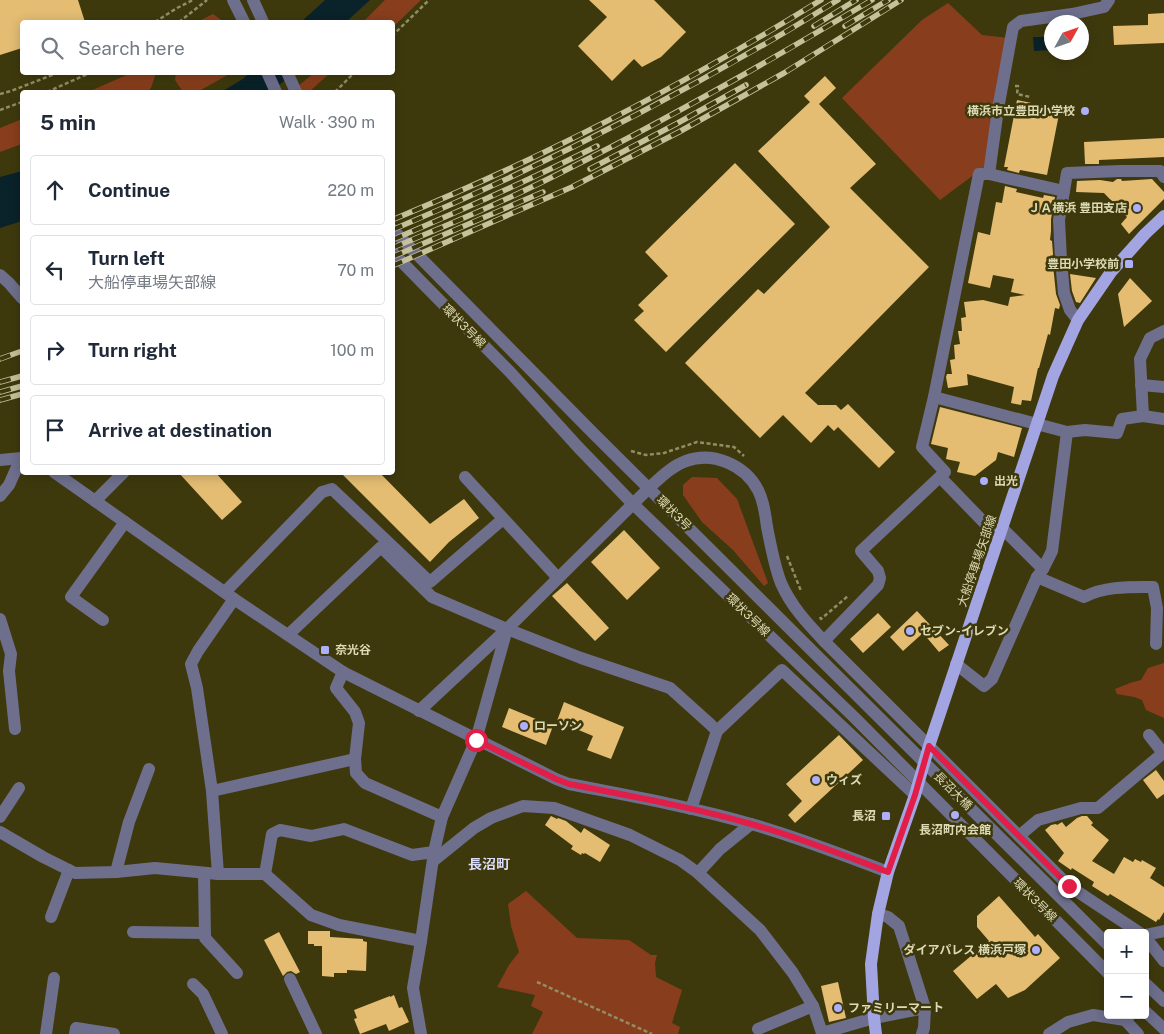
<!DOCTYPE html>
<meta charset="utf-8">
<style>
body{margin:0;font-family:"Public Sans","Noto Sans JP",sans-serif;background:#f2f2f3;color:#1f2937}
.controls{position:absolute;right:15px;bottom:15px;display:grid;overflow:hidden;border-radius:5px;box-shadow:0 2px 12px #0003}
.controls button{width:45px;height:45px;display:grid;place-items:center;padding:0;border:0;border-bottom:1px solid #e0e1e3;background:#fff;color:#1f2937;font:25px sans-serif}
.compass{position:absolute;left:1044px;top:15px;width:45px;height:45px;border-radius:50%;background:#fff;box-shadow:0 2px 12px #0003;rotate:50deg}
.stop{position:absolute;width:15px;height:15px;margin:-11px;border:4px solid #e11d48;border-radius:50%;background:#fff}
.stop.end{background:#e11d48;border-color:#fff;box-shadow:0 1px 5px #0008}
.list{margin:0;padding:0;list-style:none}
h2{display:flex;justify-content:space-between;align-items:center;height:65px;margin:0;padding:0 20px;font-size:21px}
h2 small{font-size:16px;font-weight:400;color:#747a83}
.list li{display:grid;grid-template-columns:32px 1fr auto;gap:15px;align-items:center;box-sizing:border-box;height:70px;margin:0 10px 10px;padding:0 10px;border:1px solid #e0e1e3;border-radius:5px}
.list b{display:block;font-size:19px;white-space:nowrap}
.list p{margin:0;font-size:16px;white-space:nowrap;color:#747a83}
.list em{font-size:16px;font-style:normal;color:#747a83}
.icon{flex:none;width:28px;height:28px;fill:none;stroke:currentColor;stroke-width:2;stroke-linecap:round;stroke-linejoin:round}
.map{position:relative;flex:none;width:1164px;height:1034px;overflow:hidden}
.search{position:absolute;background:#fff;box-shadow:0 2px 12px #0003;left:20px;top:20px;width:375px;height:55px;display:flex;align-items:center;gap:12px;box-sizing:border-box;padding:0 18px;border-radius:5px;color:#747a83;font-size:19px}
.panel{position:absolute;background:#fff;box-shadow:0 2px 12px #0003;left:20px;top:90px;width:375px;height:385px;border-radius:5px}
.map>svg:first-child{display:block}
.green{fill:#883e1c}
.water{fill:#0a222a}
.building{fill:#e4bd73}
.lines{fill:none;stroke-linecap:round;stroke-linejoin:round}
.path{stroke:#918d64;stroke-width:2.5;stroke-dasharray:4 2.5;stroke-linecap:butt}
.minor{stroke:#6e6f8d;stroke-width:12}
.major{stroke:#a3a5e2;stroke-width:12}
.rail-casing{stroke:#c5c19a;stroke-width:5.5}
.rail{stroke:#3e390d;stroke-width:4;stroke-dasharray:11;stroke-linecap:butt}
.route{stroke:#e11d48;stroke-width:6}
.poi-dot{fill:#adaffb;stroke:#3e390d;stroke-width:2}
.labels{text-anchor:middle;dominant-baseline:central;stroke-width:5;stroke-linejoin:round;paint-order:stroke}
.poi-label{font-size:12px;font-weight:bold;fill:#dedab4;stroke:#3e390d;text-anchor:start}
.street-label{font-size:12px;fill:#dedab4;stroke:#3e390d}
.neighbourhood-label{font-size:14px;font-weight:bold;fill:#dadcf9;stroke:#3e390d}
</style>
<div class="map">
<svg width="1164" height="1034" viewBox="0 0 1164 1034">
<rect width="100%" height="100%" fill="#3e390d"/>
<g class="green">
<path d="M385 0H421L393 27 392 22H363Z"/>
<path d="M948 3 982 35 1009 38 987 165 940 200 842 98 922 20Z"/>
<path d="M213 14 224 22H197Z"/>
<path d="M131 73H156L151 88 147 92H88Z"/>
<path d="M176 73V72L231 73 201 90 185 92H183L175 80Z"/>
<path d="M314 73H330L309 92H291Z"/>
<path d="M22 119V144L0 152V128Z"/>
<path d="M692 477 717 478 737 499 768 583 764 586 733 550 702 522 683 495V485Z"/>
<path d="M1164 663V718L1146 710 1142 700 1134 697 1117 694 1115 689 1130 683 1141 680 1148 668Z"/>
<path d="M526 891 577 938 629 940 651 955H657L655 963 656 977 682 990 672 1023 680 1027 678 1034H532L543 1012 531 1006 535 995 497 987 509 965 519 952 511 926 508 904Z"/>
</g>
<g class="water">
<path d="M325 0H370L346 22H301Z"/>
<path d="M1033 37H1051V50L1034 51Z"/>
<path d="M249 73H293L271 92H221L243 79Z"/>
<path d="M22 171V221L0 228V177Z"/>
</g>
<g class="building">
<path d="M0 0H78L85 22H22V48L0 55Z"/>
<path d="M589 0H654L686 32 661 57 642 67 634 59 612 81 578 46 607 17Z"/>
<path d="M1164 13V43L1114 45 1113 26 1148 25V14Z"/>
<path d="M825 76 836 88 819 104 876 164 850 188 929 267 805 393 818 405H836L841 410 848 404 895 452 879 468 838 427 834 431 828 425 811 443 783 415 760 438 685 363 758 289 764 294 830 227 758 151 810 102 804 96Z"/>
<path d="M1017 100 1060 109 1047 175 1020 170 1019 173 1007 170 1008 167H1004Z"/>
<path d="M1164 138V157L1099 160V164H1085L1084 142Z"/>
<path d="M735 163 795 224 666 352 634 320 644 311 638 305 668 276 645 252Z"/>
<path d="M1117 179H1121L1122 181 1152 179 1164 192V199L1129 234 1121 224 1127 217 1104 193 1076 192 1077 181 1100 180 1113 182Z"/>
<path d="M1005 186 1017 189 1016 192 1043 198 1044 195 1055 197 1051 219V231L1050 240 1052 241 1053 254 1051 262 1053 265 1056 294 1060 305 1059 309 1055 308 1050 335 1048 334 1039 368H1038L1031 401 1022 400 1021 405 1011 403 1014 387 967 374 968 385 948 388 946 377 947 374H952L950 360 955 359 954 345 960 344 958 331H962L961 318 966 317 964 302 983 300 1008 306 1010 297 1025 295 1011 292 1014 279 993 275 990 288 968 283 978 232 990 235 996 202 1002 203Z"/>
<path d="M1070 274 1096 278 1080 303 1076 302 1072 291Z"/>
<path d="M1130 278 1152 301 1124 327 1118 294Z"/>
<path d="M940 407 1022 428 1014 457 998 452 996 460 975 476 957 472 960 462 946 459 948 448 931 444Z"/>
<path d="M178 472H215L242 502 222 520Z"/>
<path d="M340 472H379L430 524 464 499 479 518 449 542 430 562Z"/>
<path d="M624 530 660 568 627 600 591 562Z"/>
<path d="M567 583 609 628 595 641 552 596Z"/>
<path d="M917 611 949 645 939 652 923 633 903 651 890 637Z"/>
<path d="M878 613 891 627 863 653 850 639Z"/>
<path d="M564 702 624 727 611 759 587 750 593 736 557 721Z"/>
<path d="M509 708 553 726 546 745 502 727Z"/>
<path d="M839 735 863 760 795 823 788 815 802 801 786 784Z"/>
<path d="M1156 770 1164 781V794L1157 799 1143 780Z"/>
<path d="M551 816 557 819 558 818 566 821 581 833 584 828 610 845 600 862 585 853 584 854 582 853 581 855 571 849 573 846 545 825Z"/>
<path d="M1082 816H1087L1093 823 1091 825 1109 840 1092 861 1114 874 1124 857 1133 862 1135 859 1141 862 1142 860 1156 868 1150 878 1164 887V912L1159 920 1158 919 1156 922 1110 894 1108 896 1092 886 1094 882 1072 868 1071 870 1058 861 1064 853 1045 830 1051 825 1056 824 1057 825 1062 822 1066 827 1077 818Z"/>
<path d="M999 896 1035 937 1038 934 1060 958 1025 990 1008 998 996 984 977 999 953 971 989 941 977 927V916Z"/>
<path d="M308 931H330V937L363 939V941L367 942 366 971 347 970V973H334V977L322 976V946H314V944H308Z"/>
<path d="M279 932 300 972 296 974 291 971 287 972 283 976 264 940Z"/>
<path d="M838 982 846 1018 829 1022 821 986Z"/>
<path d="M394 995 399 1008 402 1007 409 1022 389 1031 386 1024 360 1034 354 1019 357 1018 354 1010 390 996V997Z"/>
</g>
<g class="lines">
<g class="path">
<path d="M155 22 177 8 193 0"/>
<path d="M179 22 207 0"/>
<path d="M392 36 429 0"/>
<path d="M1015 86H1018L1017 94 1030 97"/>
<path d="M47 92 92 72"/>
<path d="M335 92 355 72"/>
<path d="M0 94 11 91 60 72"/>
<path d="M0 110 22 102"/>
<path d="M631 451 646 455 664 453 697 442 734 447 744 456"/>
<path d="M787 556 801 591"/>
<path d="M820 617 821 619 848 596"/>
<path d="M537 982 652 1034"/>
</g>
<g class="minor">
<path d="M233 0 244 22"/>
<path d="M253 0 263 22"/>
<path d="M267 72 276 92"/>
<path d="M287 72 296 92"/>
<path d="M989 174 998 109 1013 27 1021 21 1072 14 1104 7 1109 0"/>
<path d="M1064 191 1067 173 1121 171H1160L1164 177"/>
<path d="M392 229 593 433 1108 945"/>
<path d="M392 252 510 372 578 447 633 504 855 718 1108 973"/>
<path d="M0 275 9 283 22 298"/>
<path d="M1164 331 1150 338 1140 359 1143 416 1164 419"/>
<path d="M1141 385 1164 387"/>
<path d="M934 397 1067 432 1052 551 1043 569 1037 577 992 679 984 686 956 664"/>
<path d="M1067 432 1085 430 1117 433 1122 419 1143 416"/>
<path d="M0 460 22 458"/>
<path d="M54 472 234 599 343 672 556 779 569 784C630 796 692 807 751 824 798 837 843 855 888 872"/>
<path d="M465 477 558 578"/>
<path d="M940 477 999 538"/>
<path d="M0 496 9 485 21 458"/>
<path d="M95 501 124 472"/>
<path d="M1002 528 1043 569"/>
<path d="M1037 577 1084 597C1105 586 1130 587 1153 587L1157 608 1156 644"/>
<path d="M225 592 322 492 332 489 430 582 503 519"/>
<path d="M0 619 11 654 9 671 15 729"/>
<path d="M103 620 71 597 125 522"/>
<path d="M288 635 381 547 432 597 507 629 581 658 670 688 710 724 717 731"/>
<path d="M824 641 878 585 880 578 878 571 861 551 945 472 922 447 934 397 979 174H989L1064 191 1059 220 1061 260 1064 293 1070 310 1078 320"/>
<path d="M343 672 336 688 355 712 359 723 355 759 356 773 365 783 442 817"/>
<path d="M419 711 507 629 649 488C660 478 672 466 686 461 713 451 745 465 758 490 760 494 762 500 763 504 765 512 766 519 767 527 771 546 774 565 781 583 791 606 807 623 824 641L1069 886 1140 933"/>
<path d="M212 791 355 759"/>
<path d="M691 809 717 731 782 670 915 795"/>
<path d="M0 817 19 788"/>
<path d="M0 832 43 857 75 873 116 872 155 868 218 874H265L311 915 339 925 421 941"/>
<path d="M1019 836 1038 820 1081 808H1098L1163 753 1149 735"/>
<path d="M433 861 474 828 491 818 523 806 554 808 630 835 680 860 698 873 760 930 793 973 813 1006 822 1033 874 1018 925 1008"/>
<path d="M116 872 129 822 149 769"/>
<path d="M204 873 205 938 237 973"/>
<path d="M698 873 720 849 751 824"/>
<path d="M218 874 212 791 197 688 191 664 198 651 234 599"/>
<path d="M265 874 272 834 280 830 311 836 344 829 412 855 434 852"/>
<path d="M878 914 888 917 899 926 925 1008 924 1028 922 1034"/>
<path d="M51 917 69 870"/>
<path d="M133 932 205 933"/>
<path d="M1145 935 1164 931"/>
<path d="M1145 937 1164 961"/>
<path d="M290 979 316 1034"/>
<path d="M1145 983 1164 1001"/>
<path d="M193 984 203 994 222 1034"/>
<path d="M1145 1011 1164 1029"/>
<path d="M1125 1020 1138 1034"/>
<path d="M758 1029 813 1006"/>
<path d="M46 1034 54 978"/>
<path d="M75 1034 76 1028 114 1034"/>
<path d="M421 1034 413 988 421 941 434 852 442 817 476 740 507 629"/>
<path d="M1049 1034 1068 1022 1093 1015 1125 1020 1128 1018"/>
</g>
<path class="major" d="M876 1034 874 1018 871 964 878 914 888 872 915 795 929 746 1053 376 1078 320 1111 272 1145 234 1164 216"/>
<g class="rail-casing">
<g id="rail">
<path d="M814 26 856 0"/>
<path d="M845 26 888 0"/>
<path d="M590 169 676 124 746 85"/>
<path d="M392 220C447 197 502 173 555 147 646 103 735 53 821 0"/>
<path d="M392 230C520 176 644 114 763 45 788 31 813 15 838 0"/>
<path d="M392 240C462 210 530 180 597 146"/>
<path d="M392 248C451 224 510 199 566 170 670 118 771 60 872 0"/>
<path d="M392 257 543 192"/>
<path d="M392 266 572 187 679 132 784 73 901 0"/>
<path d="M0 359 22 351"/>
<path d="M0 382 22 376"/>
<path d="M0 392 22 386"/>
<path d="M0 400 22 394"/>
</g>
</g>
<use href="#rail" class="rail"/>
</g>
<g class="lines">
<path class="route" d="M476 740 556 779 569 784C630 796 692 807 751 824 798 837 843 855 888 872L915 795 929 746 1069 886"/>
</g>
<g class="poi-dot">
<circle cx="1085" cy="111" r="5"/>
<circle cx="1137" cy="208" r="5"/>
<rect x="1124" y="259" width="10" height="10" rx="2.5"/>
<circle cx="984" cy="481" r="5"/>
<circle cx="910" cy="631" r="5"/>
<rect x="320" y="645" width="10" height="10" rx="2.5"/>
<circle cx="524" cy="726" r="5"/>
<circle cx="816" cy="780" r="5"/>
<circle cx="955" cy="815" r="5"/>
<rect x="881" y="811" width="10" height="10" rx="2.5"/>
<circle cx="1036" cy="950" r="5"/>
<circle cx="838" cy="1008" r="5"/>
</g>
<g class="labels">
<g class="poi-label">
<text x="1075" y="111" text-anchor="end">横浜市立豊田小学校</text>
<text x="1127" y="208" text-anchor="end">ＪＡ横浜 豊田支店</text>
<text x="1119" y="264" text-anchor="end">豊田小学校前</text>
<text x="994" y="481">出光</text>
<text x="920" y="631">セブン-イレブン</text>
<text x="335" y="650">奈光谷</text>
<text x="534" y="726">ローソン</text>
<text x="826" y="780">ウィズ</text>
<text x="876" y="816" text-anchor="end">長沼</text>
<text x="955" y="830" text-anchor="middle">長沼町内会館</text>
<text x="1026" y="950" text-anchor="end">ダイアパレス 横浜戸塚</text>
<text x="848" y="1008">ファミリーマート</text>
</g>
<g class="street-label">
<text transform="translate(464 326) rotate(45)">環状3号線</text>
<text transform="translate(674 513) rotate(45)">環状3号</text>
<text transform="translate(977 561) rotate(-71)">大船停車場矢部線</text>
<text transform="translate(748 615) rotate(44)">環状3号線</text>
<text transform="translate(953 791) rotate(45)">長沼大橋</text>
<text transform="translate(1035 900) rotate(45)">環状3号線</text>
</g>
<g class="neighbourhood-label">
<text x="489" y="864">長沼町</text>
</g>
</g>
</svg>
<div class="controls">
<button>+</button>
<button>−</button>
</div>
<svg class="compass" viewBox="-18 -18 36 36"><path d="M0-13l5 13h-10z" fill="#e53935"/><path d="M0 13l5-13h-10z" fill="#747a83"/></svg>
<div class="stop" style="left:476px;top:740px"></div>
<div class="stop end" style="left:1069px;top:886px"></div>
<div class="search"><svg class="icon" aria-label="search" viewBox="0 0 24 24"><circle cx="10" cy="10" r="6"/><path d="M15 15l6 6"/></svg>Search here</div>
<section class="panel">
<h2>5 min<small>Walk · 390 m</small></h2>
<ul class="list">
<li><svg class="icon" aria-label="ahead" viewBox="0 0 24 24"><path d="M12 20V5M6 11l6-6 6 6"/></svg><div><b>Continue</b></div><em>220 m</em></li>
<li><svg class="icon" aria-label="left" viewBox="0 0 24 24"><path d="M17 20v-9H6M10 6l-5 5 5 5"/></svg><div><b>Turn left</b><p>大船停車場矢部線</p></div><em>70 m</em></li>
<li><svg class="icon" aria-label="right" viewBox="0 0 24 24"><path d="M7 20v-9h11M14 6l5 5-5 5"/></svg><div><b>Turn right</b></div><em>100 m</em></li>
<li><svg class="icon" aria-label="arrive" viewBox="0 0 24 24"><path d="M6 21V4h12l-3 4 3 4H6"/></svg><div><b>Arrive at destination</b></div></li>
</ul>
</section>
</div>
